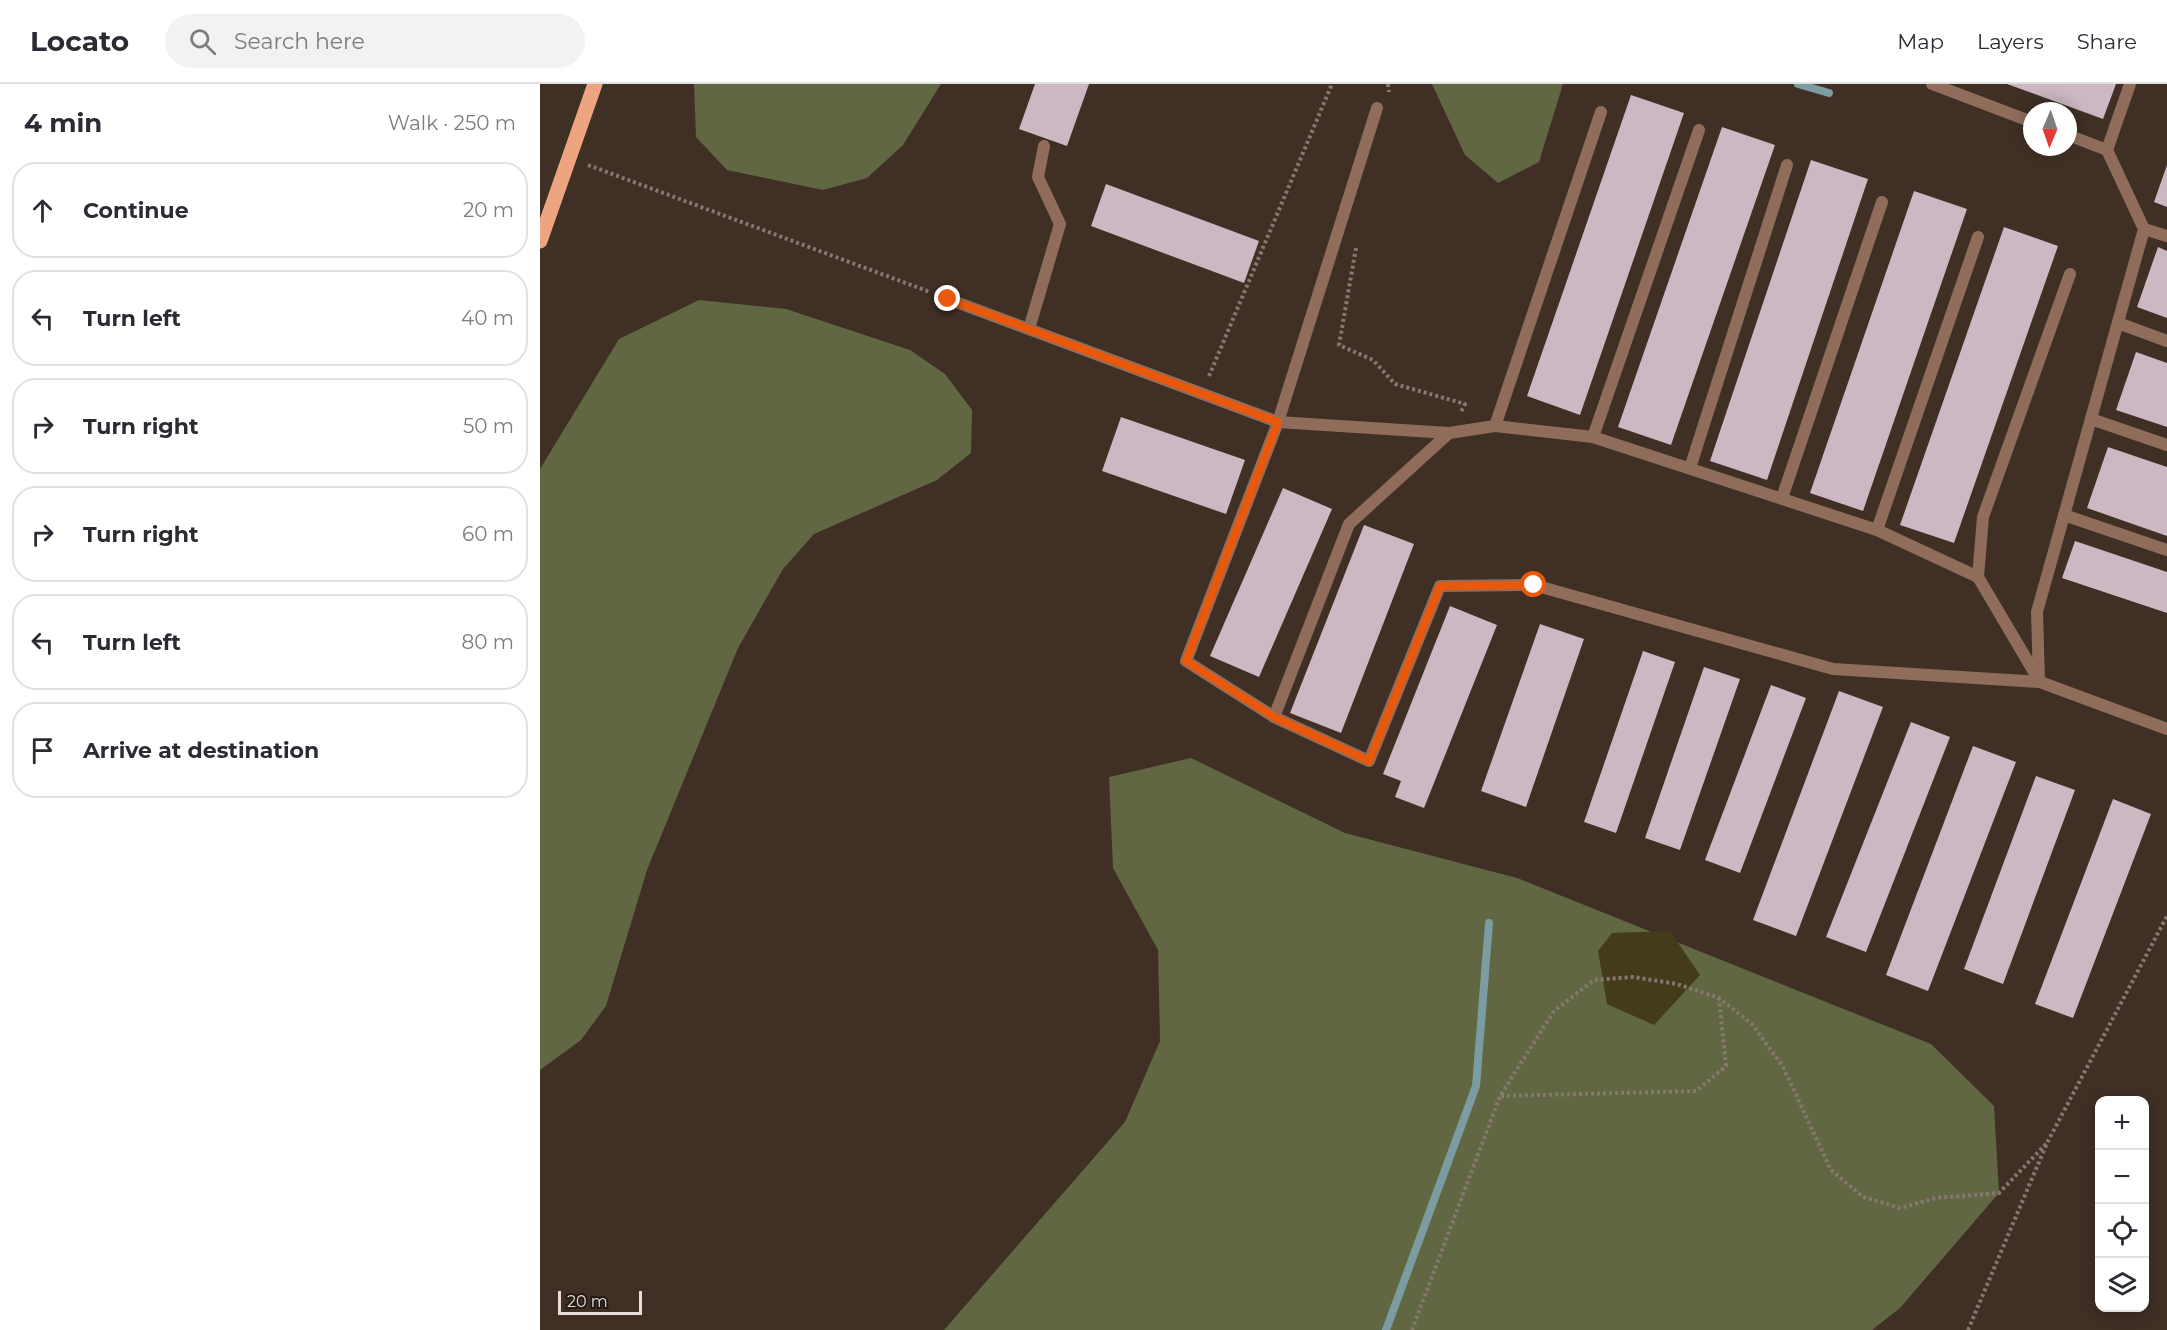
<!DOCTYPE html>
<meta charset="utf-8">
<style>
body{margin:0;font-family:Montserrat,sans-serif;background:#f2f2f3;color:#2b2b33}
.controls{position:absolute;right:18px;bottom:18px;display:grid;overflow:hidden;border-radius:12px;box-shadow:0 3px 15px #0003}
.controls button{width:54px;height:54px;display:grid;place-items:center;padding:0;border:0;border-bottom:2px solid #e1e1e2;background:#fff;color:#2b2b33;font:30px sans-serif}
.compass{position:absolute;left:1483px;top:18px;width:54px;height:54px;border-radius:50%;background:#fff;box-shadow:0 3px 15px #0003;rotate:182deg}
.scale{position:absolute;left:18px;bottom:15px;width:84px;box-sizing:border-box;padding-left:6px;border:3px solid #e8ded7;border-top:0;font-size:16px;line-height:21px;white-space:nowrap;color:#e8ded7;-webkit-text-stroke:4px #201914;paint-order:stroke}
.stop{position:absolute;width:18px;height:18px;margin:-14px;border:4px solid #ea580c;border-radius:50%;background:#fff}
.stop.end{background:#ea580c;border-color:#fff;box-shadow:0 2px 6px #0008}
.list{margin:0;padding:0;list-style:none}
h2{display:flex;justify-content:space-between;align-items:center;height:78px;margin:0;padding:0 24px;font-size:26px}
h2 small{font-size:20px;font-weight:400;color:#7c7c81}
.list li{display:grid;grid-template-columns:39px 1fr auto;gap:18px;align-items:center;box-sizing:border-box;height:96px;margin:0 12px 12px;padding:0 12px;border:2px solid #e1e1e2;border-radius:24px}
.list b{display:block;font-size:22px;white-space:nowrap}
.list em{font-size:20px;font-style:normal;color:#7c7c81}
.icon{flex:none;width:33px;height:33px;fill:none;stroke:currentColor;stroke-width:2;stroke-linecap:round;stroke-linejoin:round}
.map{position:relative;flex:none;width:1627px;height:1246px;overflow:hidden}
header{display:flex;align-items:center;gap:36px;box-sizing:border-box;height:84px;padding:0 30px;background:#fff;border-bottom:2px solid #e1e1e2}
header strong{font-size:28px}
nav{display:flex;gap:33px;margin-inline-start:auto;font-size:21px}
.search{width:420px;height:54px;background:#f2f2f3;display:flex;align-items:center;gap:15px;box-sizing:border-box;padding:0 21px;border-radius:33px;color:#7c7c81;font-size:22px}
main{display:flex}
aside{flex:1;background:#fff}
.map>svg:first-child{display:block}
.forest{fill:#616742}
.sand{fill:#433b1a}
.lines{fill:none;stroke-linecap:round;stroke-linejoin:round}
.stream{stroke:#7b9ca0;stroke-width:8}
.building{fill:#ccb7c2}
.path{stroke:#86786f;stroke-width:4;stroke-dasharray:3 3;stroke-linecap:butt}
.lane{stroke:#906d5b;stroke-width:12}
.street{stroke:#906d5b;stroke-width:12}
.primary{stroke:#eda580;stroke-width:15}
.route{stroke:#ea580c;stroke-width:8}
</style>
<header>
<strong>Locato</strong>
<div class="search"><svg class="icon" aria-label="search" viewBox="0 0 24 24"><circle cx="10" cy="10" r="6"/><path d="M15 15l6 6"/></svg>Search here</div>
<nav><a>Map</a><a>Layers</a><a>Share</a></nav>
</header>
<main>
<aside>
<h2>4 min<small>Walk · 250 m</small></h2>
<ul class="list">
<li><svg class="icon" aria-label="ahead" viewBox="0 0 24 24"><path d="M12 20V5M6 11l6-6 6 6"/></svg><div><b>Continue</b></div><em>20 m</em></li>
<li><svg class="icon" aria-label="left" viewBox="0 0 24 24"><path d="M17 20v-9H6M10 6l-5 5 5 5"/></svg><div><b>Turn left</b></div><em>40 m</em></li>
<li><svg class="icon" aria-label="right" viewBox="0 0 24 24"><path d="M7 20v-9h11M14 6l5 5-5 5"/></svg><div><b>Turn right</b></div><em>50 m</em></li>
<li><svg class="icon" aria-label="right" viewBox="0 0 24 24"><path d="M7 20v-9h11M14 6l5 5-5 5"/></svg><div><b>Turn right</b></div><em>60 m</em></li>
<li><svg class="icon" aria-label="left" viewBox="0 0 24 24"><path d="M17 20v-9H6M10 6l-5 5 5 5"/></svg><div><b>Turn left</b></div><em>80 m</em></li>
<li><svg class="icon" aria-label="arrive" viewBox="0 0 24 24"><path d="M6 21V4h12l-3 4 3 4H6"/></svg><div><b>Arrive at destination</b></div></li>
</ul>
</aside>
<div class="map">
<svg width="1627" height="1246" viewBox="0 0 1627 1246">
<rect width="100%" height="100%" fill="#3f2f25"/>
<g class="forest">
<path d="M154 0H401L363 61 327 94 283 106 187 86 156 53Z"/>
<path d="M892 0H1023L999 78 958 99 925 71Z"/>
<path d="M159 216 246 225 370 266 405 290 432 326 431 369 397 396 274 450 243 485 198 564 107 786 66 922 41 956 0 986V385L79 255Z"/>
<path d="M651 674 805 749 977 794 1391 960 1454 1022 1459 1109 1360 1224 1332 1246H404L585 1038 620 957 618 866 573 784 569 693Z"/>
</g>
<path class="sand" d="M1130 847 1160 891 1114 941 1067 920 1058 867 1072 849Z"/>
<g class="lines">
<g class="stream">
<path d="M1258 0 1289 9"/>
<path d="M846 1246 936 1002 949 839"/>
</g>
</g>
<g class="building">
<path d="M495 0H549L527 62 479 45Z"/>
<path d="M1467 0H1576L1563 35Z"/>
<path d="M1091 11 1144 29 1040 331 987 312Z"/>
<path d="M1182 43 1235 61 1131 361 1078 343Z"/>
<path d="M1271 76 1328 95 1227 396 1170 377Z"/>
<path d="M1627 81V123L1614 118Z"/>
<path d="M566 100 719 157 704 199 551 142Z"/>
<path d="M1374 107 1427 125 1323 427 1270 409Z"/>
<path d="M1464 143 1518 162 1414 459 1360 441Z"/>
<path d="M1618 163 1627 167V234L1597 223Z"/>
<path d="M1596 268 1627 279V343L1576 326Z"/>
<path d="M581 333 705 376 686 430 562 387Z"/>
<path d="M1568 363 1627 383V452L1547 424Z"/>
<path d="M743 404 792 425 719 593 670 572Z"/>
<path d="M824 441 874 460 801 649 750 629Z"/>
<path d="M1535 457 1627 488V529L1522 494Z"/>
<path d="M910 522 957 541 884 724 855 713 861 697 843 690Z"/>
<path d="M1000 540 1044 555 986 723 941 707Z"/>
<path d="M1103 567 1135 578 1076 749 1044 738Z"/>
<path d="M1164 583 1200 595 1140 766 1105 754Z"/>
<path d="M1231 601 1266 614 1200 789 1165 776Z"/>
<path d="M1299 607 1343 623 1256 852 1213 836Z"/>
<path d="M1371 638 1410 653 1326 868 1286 853Z"/>
<path d="M1433 662 1476 678 1388 907 1346 891Z"/>
<path d="M1496 692 1535 706 1463 900 1424 885Z"/>
<path d="M1573 715 1611 730 1533 934 1495 920Z"/>
</g>
<g class="lines">
<g class="path">
<path d="M848 0 849 8"/>
<path d="M48 81 390 208"/>
<path d="M816 164 799 261 833 276 855 300 925 320 921 328"/>
<path d="M669 292 792 0"/>
<path d="M961 1012 1156 1007 1186 982 1179 914"/>
<path d="M872 1246 960 1012 1014 927 1054 896 1093 893 1137 900 1179 914 1213 941 1243 983 1291 1086 1323 1113 1360 1124 1396 1114 1459 1109 1507 1059"/>
<path d="M1428 1246 1507 1059 1627 832"/>
</g>
<g class="lane">
<path d="M1392 0 1492 38"/>
<path d="M1528 51 1567 66"/>
<path d="M1604 145 1627 152"/>
<path d="M408 215 738 338 909 349 955 342 1053 353 1337 446 1438 493 1500 598"/>
<path d="M1578 239 1627 257"/>
<path d="M489 245 520 140 498 93 504 62"/>
<path d="M1551 335 1627 361"/>
<path d="M955 342 1061 28"/>
<path d="M909 349 809 440 734 633 829 677 900 502 994 501 1293 585 1500 598"/>
<path d="M1053 353 1159 46"/>
<path d="M1150 384 1247 81"/>
<path d="M1242 414 1342 118"/>
<path d="M1524 431 1627 466"/>
<path d="M1337 446 1438 153"/>
<path d="M1438 493 1443 433 1530 190"/>
<path d="M1499 597 1497 528 1604 145 1567 66 1590 0"/>
<path d="M734 633 646 577 738 338 837 24"/>
</g>
<path class="street" d="M1500 598 1627 645"/>
<path class="primary" d="M0 157 55 0"/>
</g>
<g class="lines">
<path class="route" d="M408 215 738 338 646 577 734 633 829 677 900 502 994 501"/>
</g>
</svg>
<div class="controls">
<button>+</button>
<button>−</button>
<button><svg class="icon" aria-label="locate" viewBox="0 0 24 24"><circle cx="12" cy="12" r="6"/><path d="M12 2v4M12 18v4M2 12h4M18 12h4"/></svg></button>
<button><svg class="icon" aria-label="layers" viewBox="0 0 24 24"><path d="M12 4l9 5-9 5-9-5zM3 14l9 5 9-5"/></svg></button>
</div>
<svg class="compass" viewBox="-18 -18 36 36"><path d="M0-13l5 13h-10z" fill="#e53935"/><path d="M0 13l5-13h-10z" fill="#7c7c81"/></svg>
<div class="scale">20 m</div>
<div class="stop" style="left:994px;top:501px"></div>
<div class="stop end" style="left:408px;top:215px"></div>
</div>
</main>
